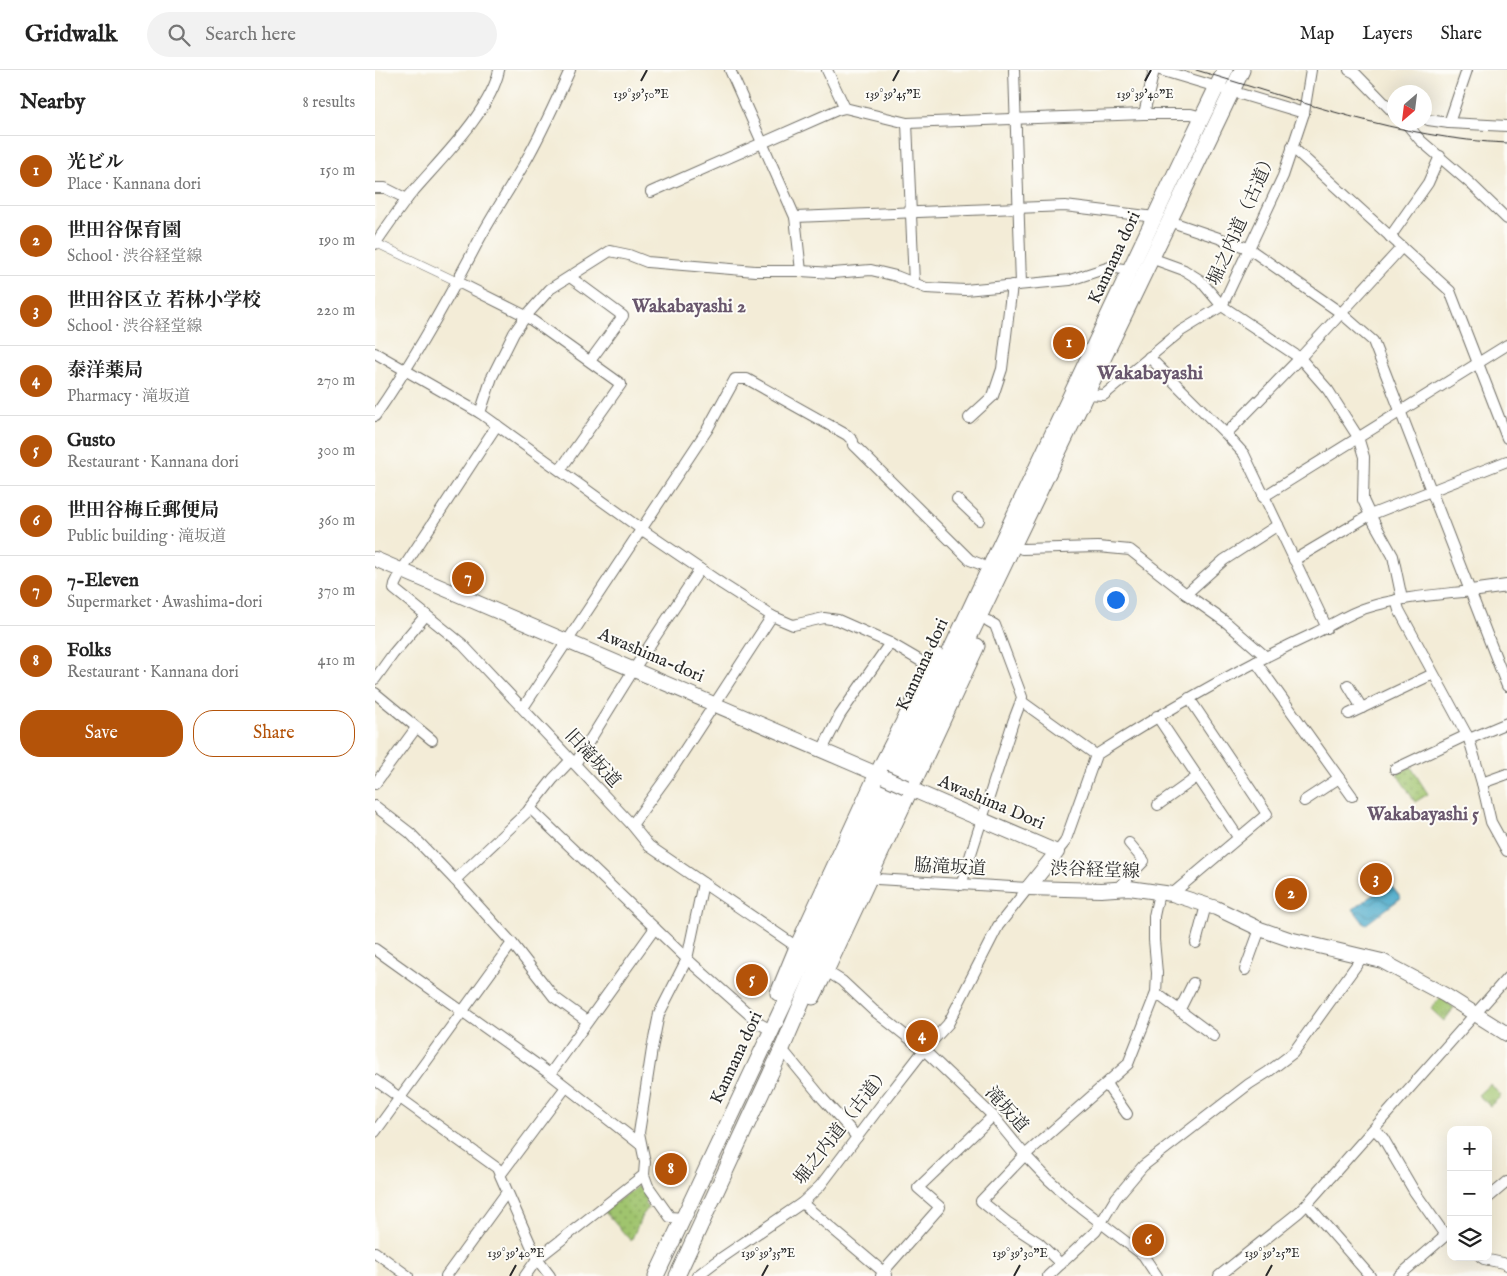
<!DOCTYPE html>
<meta charset="utf-8">
<style>
body{margin:0;font-family:"IM FELL English","Noto Serif JP",serif;background:#f2f2f2;color:#222}
.controls{position:absolute;right:15px;bottom:15px;display:grid;overflow:hidden;border-radius:10px;box-shadow:0 5px 20px #0002}
.controls button{width:45px;height:45px;display:grid;place-items:center;padding:0;border:0;border-bottom:1px solid #e0e0e0;background:#fff;color:#222;font:25px sans-serif}
.compass{position:absolute;left:1012px;top:15px;width:45px;height:45px;border-radius:50%;background:#fff;box-shadow:0 5px 20px #0002;rotate:208deg}
.you{position:absolute;left:740px;top:529px;width:18px;height:18px;margin:-12px;border:4px solid #fff;border-radius:50%;background:#1a73e8;box-shadow:0 0 0 8px #1a73e833}
.badge{display:grid;place-items:center;width:32px;height:32px;border-radius:50%;background:#b45309;color:#fff;font-size:16px;font-weight:700}
.pin{position:absolute;translate:-50% -50%;border:2px solid #fff;box-shadow:0 1px 5px #0006}
.list{margin:0;padding:0;list-style:none}
h2{display:flex;justify-content:space-between;align-items:center;height:65px;margin:0;padding:0 20px;font-size:21px}
h2 small{font-size:16px;font-weight:400;color:#767676}
.list li{display:grid;grid-template-columns:32px 1fr auto;gap:15px;align-items:center;box-sizing:border-box;height:70px;padding:0 20px;border-top:1px solid #e0e0e0}
.list b{display:block;font-size:19px;white-space:nowrap}
.list p{margin:0;font-size:16px;white-space:nowrap;color:#767676}
.list em{font-size:16px;font-style:normal;color:#767676}
.actions{display:flex;gap:10px;padding:15px 20px}
.actions a{flex:1;padding:11px 0;border:1px solid #b45309;border-radius:20px;text-align:center;font-size:18px;color:#b45309}
.actions .main{background:#b45309;color:#fff}
.icon{flex:none;width:28px;height:28px;fill:none;stroke:currentColor;stroke-width:2;stroke-linecap:round;stroke-linejoin:round}
.map{position:relative;flex:none;width:1132px;height:1206px;overflow:hidden}
header{display:flex;align-items:center;gap:30px;box-sizing:border-box;height:70px;padding:0 25px;background:#fff;border-bottom:1px solid #e0e0e0}
header strong{font-size:24px}
nav{display:flex;gap:28px;margin-inline-start:auto;font-size:18px}
.search{width:350px;height:45px;background:#f2f2f2;display:flex;align-items:center;gap:12px;box-sizing:border-box;padding:0 18px;border-radius:28px;color:#767676;font-size:19px}
main{display:flex}
aside{flex:1;background:#fff}
.map>svg:first-child{display:block}
.grass{fill:url(#grass-tufts);stroke:#66784c}
.park{fill:url(#park-dots);stroke:#66784c}
.water{fill:url(#water-waves);stroke:#3a6a7a}
.lines{fill:none;stroke-linecap:round;stroke-linejoin:round}
.pedestrian-casing{stroke:#716f67;stroke-width:9}
.minor-casing{stroke:#716f67;stroke-width:12}
.tertiary-casing{stroke:#716f67;stroke-width:14}
.secondary-casing{stroke:#716f67;stroke-width:16}
.primary-casing{stroke:#716f67;stroke-width:17}
.pedestrian{stroke:#fff;stroke-width:8}
.minor{stroke:#fff;stroke-width:10}
.tertiary{stroke:#fff;stroke-width:12}
.secondary{stroke:#fff;stroke-width:14}
.primary{stroke:#fff;stroke-width:15}
.tram{stroke:#2b2b2b;stroke-width:1}
.secondary-bridge-casing{stroke:#716f67;stroke-width:16;stroke-linecap:butt}
.secondary-bridge{stroke:#fff;stroke-width:14}
.ticks{fill:none;stroke:#2b2b2b;stroke-width:2}
.labels{text-anchor:middle;dominant-baseline:central;stroke-width:4;stroke-linejoin:round;paint-order:stroke}
.street-label{font-size:18px;fill:#2b2b2b;stroke:#fdfcf7}
.neighbourhood-label{font-size:19px;font-weight:bold;fill:#68566c;stroke:#fdfcf7}
.quarter-label{font-size:20px;font-weight:bold;fill:#68566c;stroke:#fdfcf7}
.ticks-label{font-size:12px;text-anchor:middle;fill:#2b2b2b;stroke:#fdfcf7;stroke-width:4;stroke-linejoin:round;paint-order:stroke}
</style>
<header>
<strong>Gridwalk</strong>
<div class="search"><svg class="icon" aria-label="search" viewBox="0 0 24 24"><circle cx="10" cy="10" r="6"/><path d="M15 15l6 6"/></svg>Search here</div>
<nav><a>Map</a><a>Layers</a><a>Share</a></nav>
</header>
<main>
<aside>
<h2>Nearby<small>8 results</small></h2>
<ul class="list">
<li><span class="badge">1</span><div><b>光ビル</b><p>Place · Kannana dori</p></div><em>150 m</em></li>
<li><span class="badge">2</span><div><b>世田谷保育園</b><p>School · 渋谷経堂線</p></div><em>190 m</em></li>
<li><span class="badge">3</span><div><b>世田谷区立 若林小学校</b><p>School · 渋谷経堂線</p></div><em>220 m</em></li>
<li><span class="badge">4</span><div><b>泰洋薬局</b><p>Pharmacy · 滝坂道</p></div><em>270 m</em></li>
<li><span class="badge">5</span><div><b>Gusto</b><p>Restaurant · Kannana dori</p></div><em>300 m</em></li>
<li><span class="badge">6</span><div><b>世田谷梅丘郵便局</b><p>Public building · 滝坂道</p></div><em>360 m</em></li>
<li><span class="badge">7</span><div><b>7-Eleven</b><p>Supermarket · Awashima-dori</p></div><em>370 m</em></li>
<li><span class="badge">8</span><div><b>Folks</b><p>Restaurant · Kannana dori</p></div><em>410 m</em></li>
</ul>
<div class="actions"><a class="main">Save</a><a>Share</a></div>
</aside>
<div class="map">
<svg width="1132" height="1206" viewBox="0 0 1132 1206">
<defs>
<pattern id="grass-tufts" width="24" height="20" patternUnits="userSpaceOnUse" patternTransform="scale(1.25)"><rect width="24" height="20" fill="#a0c46e"/><path d="M3 7l-1-3M5 7V3M7 7l1-3M15 17l-1-3M17 17v-4M19 17l1-3" fill="none" stroke="#839f5b"/></pattern>
<pattern id="park-dots" width="8" height="8" patternUnits="userSpaceOnUse" patternTransform="scale(1.25)"><rect width="8" height="8" fill="#a0c46e"/><path d="M2 2h.1M6 6h.1" fill="none" stroke="#839f5b" stroke-width="1.8" stroke-linecap="round"/></pattern>
<pattern id="water-waves" width="16" height="10" patternUnits="userSpaceOnUse" patternTransform="scale(1.25)"><rect width="16" height="10" fill="#4aa9c9"/><path d="M0 5q4-4 8 0t8 0" fill="none" stroke="#3e8aa3"/></pattern>
</defs>
<rect width="100%" height="100%" fill="#fdfcf7"/>
<filter id="ink" filterUnits="userSpaceOnUse"><feTurbulence type="fractalNoise" baseFrequency=".02" numOctaves="2"/><feDisplacementMap in="SourceGraphic" scale="10" xChannelSelector="R" yChannelSelector="G"/><feConvolveMatrix kernelMatrix="1 2 1 2 8 2 1 2 1" color-interpolation-filters="sRGB"/></filter>
<filter id="wash" filterUnits="userSpaceOnUse"><feTurbulence type="fractalNoise" baseFrequency=".0096" numOctaves="4" result="noise"/><feDisplacementMap in="SourceGraphic" scale="20" xChannelSelector="R" yChannelSelector="G"/><feGaussianBlur stdDeviation="1.12" result="paint"/><feColorMatrix in="noise" values="0 0 0 0 0 0 0 0 0 0 0 0 0 0 0 0 0 1.4 0 .05"/><feComposite in="paint" operator="in"/></filter>
<g filter="url(#wash)">
<rect width="100%" height="100%" fill="#f3ecd7"/>
<g class="grass">
<path d="M1066 927 1079 938 1069 951 1056 939Z"/>
<path d="M1115 1014 1126 1026 1115 1036 1103 1025Z"/>
</g>
<g class="park">
<path d="M1036 697 1053 724 1040 732 1022 704Z"/>
<path d="M263 1116 273 1129 269 1133 273 1138 267 1146 256 1171 229 1141Z"/>
</g>
<path class="water" d="M1015 814 1026 828 990 855 978 839Z"/>
</g>
<g filter="url(#ink)">
<g class="lines">
<g class="pedestrian-casing">
<path id="pedestrian" d="M1 173 83 212"/>
</g>
<g class="minor-casing">
<g id="minor">
<path d="M355 0 420 147 426 201"/>
<path d="M452 0 470 38"/>
<path d="M639 0 646 214"/>
<path d="M785 0 929 43"/>
<path d="M974 0 980 3 1019 43"/>
<path d="M769 44 779 0"/>
<path d="M1053 50 1074 53 1092 0"/>
<path d="M1030 52 1045 70 1096 114 1132 149"/>
<path d="M532 53 539 213"/>
<path d="M1074 53 1132 56"/>
<path d="M917 77 1075 221 1132 368"/>
<path d="M0 118H10L32 129"/>
<path d="M276 122 462 40 470 38 532 53 769 44H816L827 47"/>
<path d="M420 147 690 136 780 147"/>
<path d="M794 151 873 178 966 243 998 271 1132 616"/>
<path d="M1015 167 1053 113 1065 86"/>
<path d="M0 174C12 157 23 140 36 124 64 91 116 41 124 0"/>
<path d="M776 188 809 200 825 210 847 236 925 288 953 320 983 367 989 387 988 430 995 445 1018 486 1027 529"/>
<path d="M195 207 248 246 215 291"/>
<path d="M83 212 151 246 246 314 185 400"/>
<path d="M0 283 105 343 266 459 347 514 397 546 418 555 449 548 463 550 515 573 556 597"/>
<path d="M774 287 851 364 869 384 952 558"/>
<path d="M710 324 729 325 806 261 847 236 908 106 929 43 936 0"/>
<path d="M105 343 117 307 139 263 151 246 175 219 235 181 254 185 272 192 380 201H426L458 203 496 200 521 206 551 218 590 220 695 210 735 197 755 200"/>
<path d="M0 346C39 290 72 231 104 170 120 141 138 114 154 85 169 58 182 29 195 0"/>
<path d="M594 348 618 326 627 299 637 215"/>
<path d="M122 355 27 500 20 514 19 519 87 574 257 755 274 776 422 877"/>
<path d="M851 364 925 288 1027 177"/>
<path d="M479 375 595 490 605 494"/>
<path d="M888 427 1132 275"/>
<path d="M582 429 604 450"/>
<path d="M647 479 723 477 755 480 811 524 852 553 890 586"/>
<path d="M919 490 995 445 1132 391"/>
<path d="M811 524 849 490 903 455"/>
<path d="M1021 530 1024 540 1094 669 1107 713 1116 752 1132 781"/>
<path d="M613 551 620 555 647 627 646 631 721 685"/>
<path d="M881 592 977 726"/>
<path d="M0 609 18 584 51 545"/>
<path d="M973 615 987 638"/>
<path d="M0 623 57 670"/>
<path d="M148 638 332 360 360 309H372L472 365 478 371"/>
<path d="M974 644 1058 604"/>
<path d="M782 646 863 767"/>
<path d="M1094 669 1132 653"/>
<path d="M447 680 465 645 515 573"/>
<path d="M721 685C792 640 864 598 940 563 957 555 974 543 991 538 1025 527 1061 525 1096 521"/>
<path d="M200 694 259 599 325 499"/>
<path d="M1020 699 1092 665"/>
<path d="M1107 713 1132 704"/>
<path d="M0 714 41 658"/>
<path d="M929 731 964 708"/>
<path d="M783 735 822 707"/>
<path d="M0 736 35 763 80 810 137 873 179 927 212 951"/>
<path d="M155 738 312 889 385 954 396 960"/>
<path d="M257 755 294 704 397 546"/>
<path d="M682 782 690 772 721 685"/>
<path d="M496 807 502 809 653 818"/>
<path d="M80 810 152 742 178 709 196 690"/>
<path d="M586 815 638 652 646 631"/>
<path d="M742 819 769 791 754 773"/>
<path d="M797 824 892 744 814 628"/>
<path d="M821 873 831 835"/>
<path d="M0 879 175 1004 266 1075"/>
<path d="M870 900 885 859"/>
<path d="M451 901 467 911 498 940 549 980 618 1046 650 1085 674 1110 696 1130 768 1185 782 1206"/>
<path d="M781 923 839 966"/>
<path d="M804 941 818 913"/>
<path d="M406 981 411 984 448 1029 482 1067"/>
<path d="M175 1004 280 858"/>
<path d="M0 1010 122 1098 162 1189 175 1206"/>
<path d="M731 1014 752 1044"/>
<path d="M999 1059 1008 1068 1039 1121 1070 1165"/>
<path d="M0 1062 137 873"/>
<path d="M126 1104 191 1017"/>
<path d="M1113 1128 1132 1112"/>
<path d="M427 1133 512 1205"/>
<path d="M932 1134 995 1206"/>
<path d="M308 1148 295 1147 273 1116 269 1105 270 1092 264 1063 277 979 284 944 312 889 328 813"/>
<path d="M0 1182 33 1206"/>
<path d="M1106 1187 1109 1189 1128 1193 1132 1195"/>
<path d="M686 1194 664 1173 632 1152 606 1131 650 1085 753 994 781 923 782 903 779 870V846L784 823"/>
<path d="M71 1206 132 1122"/>
<path d="M150 1206 162 1189 269 1105"/>
<path d="M322 1206 339 1193 427 1133 445 1116 507 1034 549 980 573 954 623 856 653 818"/>
<path d="M506 1206 508 1202 565 1137 543 1118 618 1046"/>
<path d="M673 1206 721 1161 741 1128 768 1096 874 1014 893 1002 918 983 988 886"/>
<path d="M844 1206 924 1142 932 1134 1132 908"/>
<path d="M1024 1206 1076 1161"/>
</g>
</g>
<g class="tertiary-casing">
<path id="tertiary" d="M1096 521 1132 516"/>
</g>
<g class="secondary-casing">
<g id="secondary">
<path d="M0 489 509 707"/>
<path d="M531 717 682 782 653 818"/>
<path d="M653 818 726 820 754 818 797 824 841 838 885 859 914 869 1007 891 1070 925 1132 964"/>
</g>
</g>
<g class="primary-casing">
<g id="primary">
<path d="M403 923 422 877 502 704 562 586"/>
<path d="M438 927 451 901 602 576"/>
<path d="M281 1206 806 91 850 0"/>
<path d="M302 1206 406 981 452 874 591 574 867 0"/>
</g>
</g>
<use href="#pedestrian" class="pedestrian"/>
<use href="#minor" class="minor"/>
<use href="#tertiary" class="tertiary"/>
<use href="#secondary" class="secondary"/>
<use href="#primary" class="primary"/>
<path class="tram" d="M821 0C923 30 1025 69 1132 73"/>
<g class="secondary-bridge-casing">
<path id="secondary-bridge" d="M509 707 531 717"/>
</g>
<use href="#secondary-bridge" class="secondary-bridge"/>
</g>
</g>
<path class="ticks" d="M266 11 272 0M518 11 524 0M770 11 776 0M135 1206 141 1195M387 1206 393 1195M639 1206 645 1195M891 1206 897 1195"/>
<g class="labels">
<g class="street-label">
<text transform="translate(868 149) rotate(-66)">堀之内道（古道）</text>
<text transform="translate(740 188) rotate(-65)">Kannana dori</text>
<text transform="translate(276 586) rotate(23)">Awashima-dori</text>
<text transform="translate(548 595) rotate(-65)">Kannana dori</text>
<text transform="translate(217 689) rotate(47)">旧滝坂道</text>
<text transform="translate(616 733) rotate(23)">Awashima Dori</text>
<text transform="translate(575 798) rotate(3)">脇滝坂道</text>
<text transform="translate(720 801) rotate(2)">渋谷経堂線</text>
<text transform="translate(362 988) rotate(-65)">Kannana dori</text>
<text transform="translate(631 1040) rotate(48)">滝坂道</text>
<text transform="translate(468 1056) rotate(-52)">堀之内道（古道）</text>
</g>
<g class="neighbourhood-label">
<text x="314" y="237">Wakabayashi 2</text>
<text x="1048" y="745">Wakabayashi 5</text>
</g>
<g class="quarter-label">
<text x="775" y="303">Wakabayashi</text>
</g>
</g>
<g class="ticks-label">
<text x="266" y="28">139°39'50"E</text>
<text x="518" y="28">139°39'45"E</text>
<text x="770" y="28">139°39'40"E</text>
<text x="141" y="1187">139°39'40"E</text>
<text x="393" y="1187">139°39'35"E</text>
<text x="645" y="1187">139°39'30"E</text>
<text x="897" y="1187">139°39'25"E</text>
</g>
</svg>
<div class="controls">
<button>+</button>
<button>−</button>
<button><svg class="icon" aria-label="layers" viewBox="0 0 24 24"><path d="M12 4l9 5-9 5-9-5zM3 14l9 5 9-5"/></svg></button>
</div>
<svg class="compass" viewBox="-18 -18 36 36"><path d="M0-13l5 13h-10z" fill="#e53935"/><path d="M0 13l5-13h-10z" fill="#767676"/></svg>
<div class="you"></div>
<div class="pin badge" style="left:694px;top:273px">1</div>
<div class="pin badge" style="left:916px;top:824px">2</div>
<div class="pin badge" style="left:1001px;top:809px">3</div>
<div class="pin badge" style="left:547px;top:966px">4</div>
<div class="pin badge" style="left:377px;top:910px">5</div>
<div class="pin badge" style="left:773px;top:1170px">6</div>
<div class="pin badge" style="left:93px;top:508px">7</div>
<div class="pin badge" style="left:296px;top:1099px">8</div>
</div>
</main>
